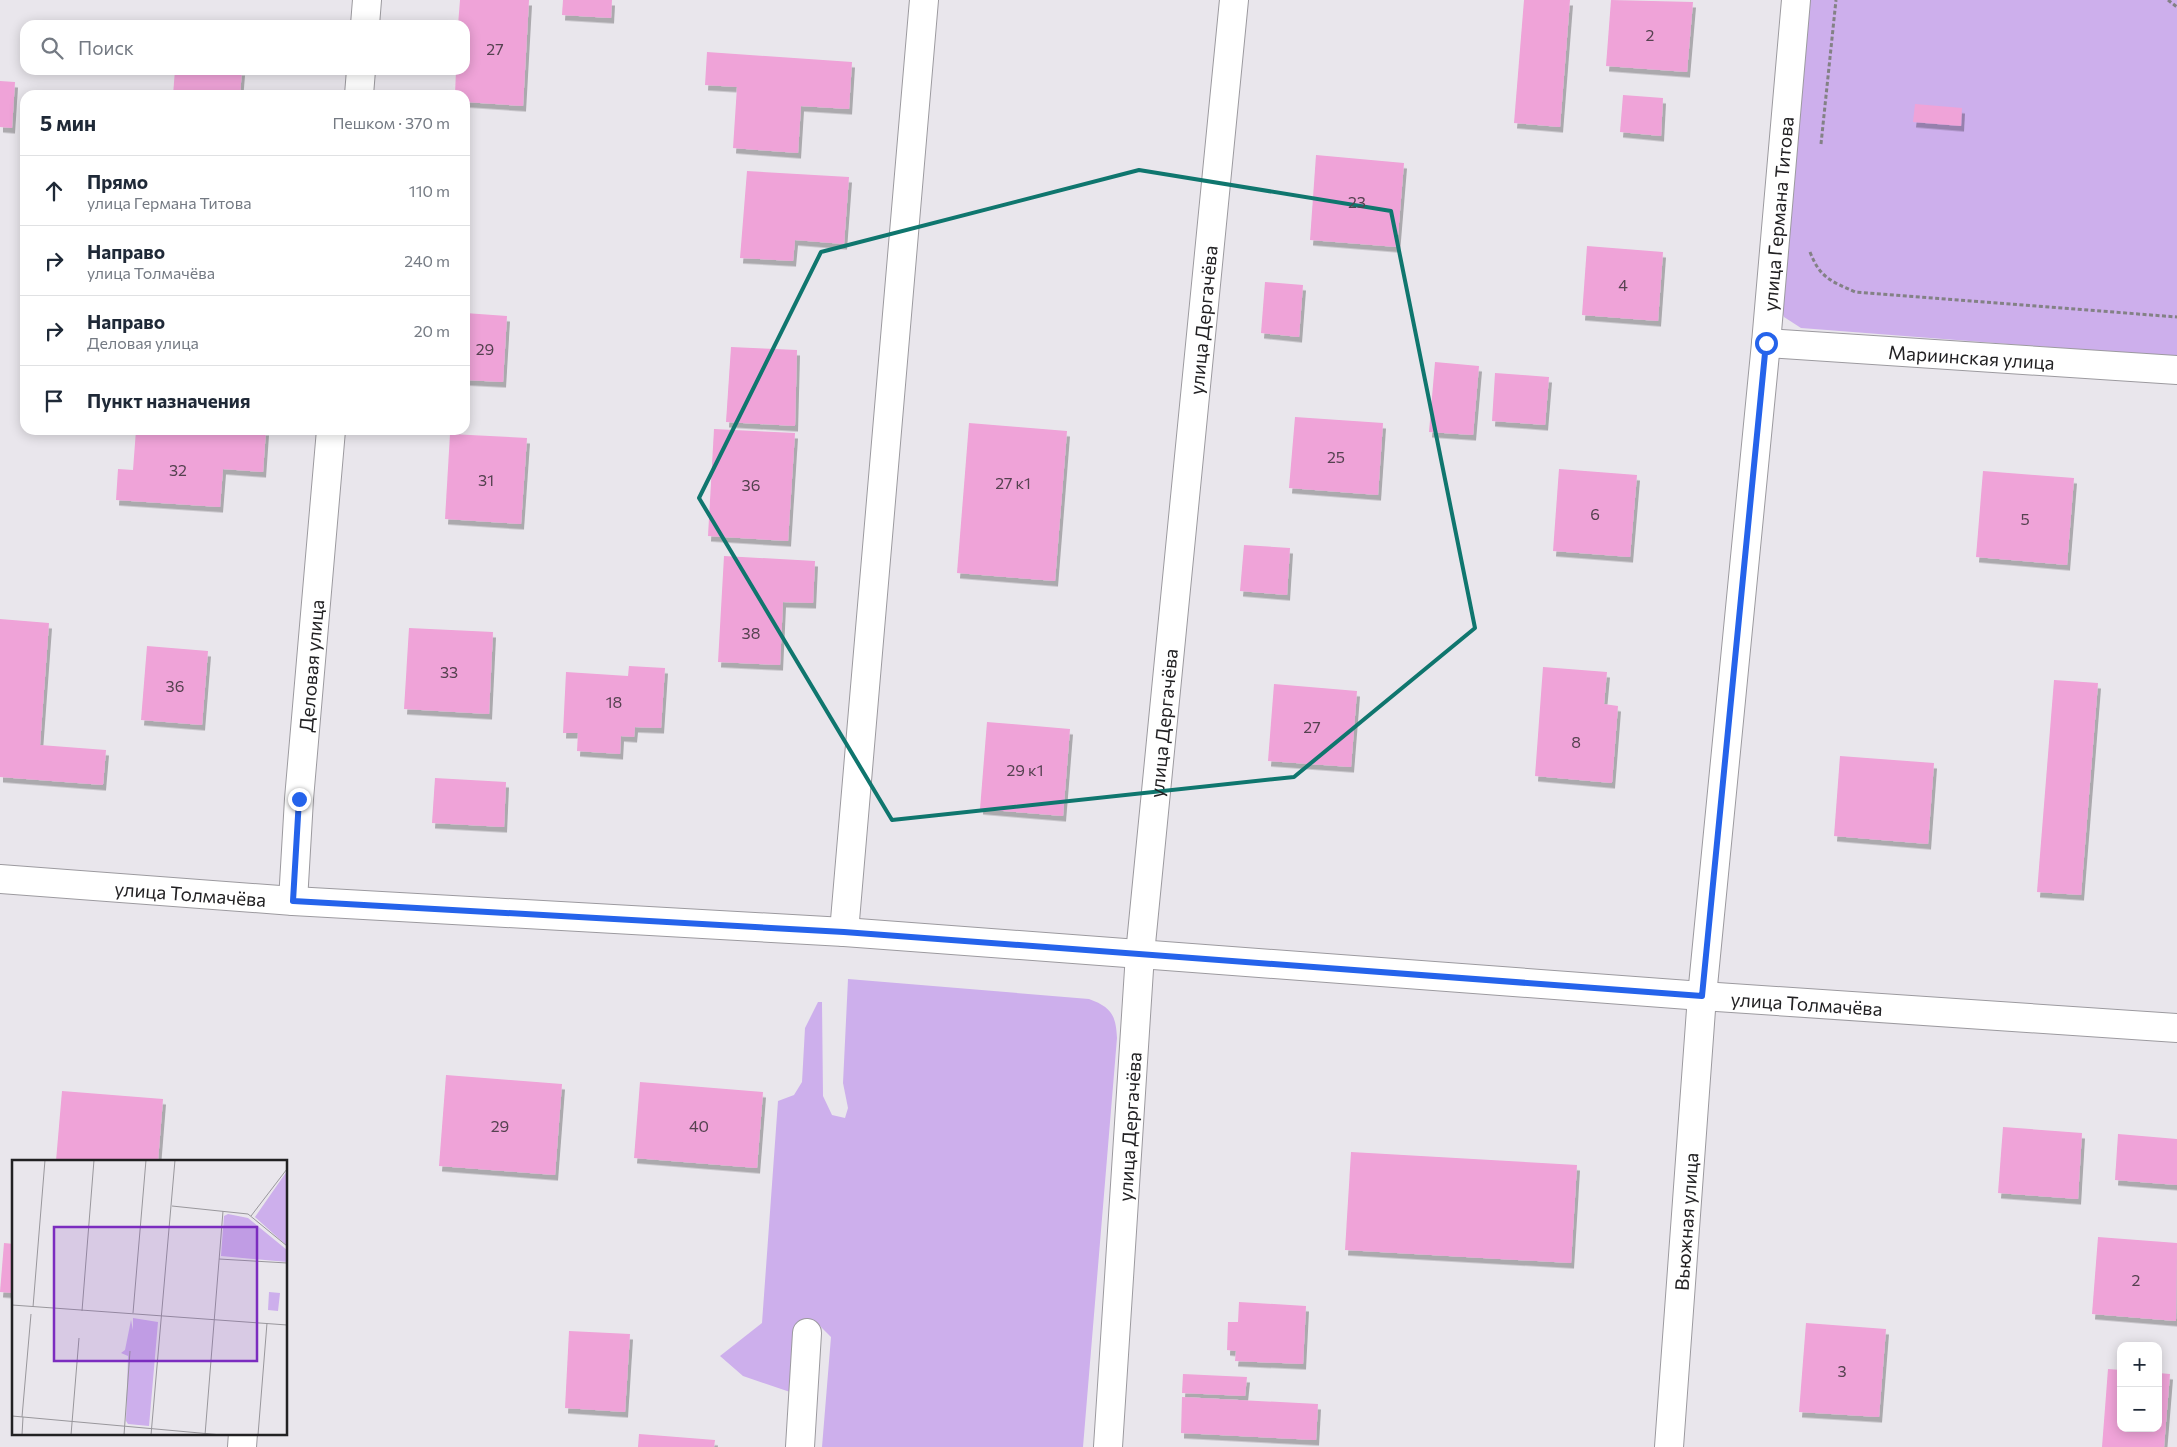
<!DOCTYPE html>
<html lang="ru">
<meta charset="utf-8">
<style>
body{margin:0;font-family:Commissioner,sans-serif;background:#f6f6f7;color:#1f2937}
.controls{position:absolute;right:15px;bottom:15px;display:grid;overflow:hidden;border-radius:10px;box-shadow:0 2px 12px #0003}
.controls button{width:45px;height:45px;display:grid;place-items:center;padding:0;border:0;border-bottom:1px solid #e0e1e3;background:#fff;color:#1f2937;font:25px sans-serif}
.stop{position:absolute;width:15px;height:15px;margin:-11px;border:4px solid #2563eb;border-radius:50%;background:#fff}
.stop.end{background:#2563eb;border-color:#fff;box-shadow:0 1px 5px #0008}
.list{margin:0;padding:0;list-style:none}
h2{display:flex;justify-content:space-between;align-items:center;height:65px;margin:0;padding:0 20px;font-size:21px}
h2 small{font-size:16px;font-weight:400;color:#747a83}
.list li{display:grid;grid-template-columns:32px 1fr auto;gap:15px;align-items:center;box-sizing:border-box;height:70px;padding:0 20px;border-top:1px solid #e0e1e3}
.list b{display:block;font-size:19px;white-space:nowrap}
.list p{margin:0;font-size:16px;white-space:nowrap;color:#747a83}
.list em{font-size:16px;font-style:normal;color:#747a83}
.icon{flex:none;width:28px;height:28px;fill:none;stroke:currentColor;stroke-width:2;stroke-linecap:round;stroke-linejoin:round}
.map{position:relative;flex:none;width:2177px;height:1447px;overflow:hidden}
.search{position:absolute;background:#fff;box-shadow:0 2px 12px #0003;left:20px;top:20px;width:450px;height:55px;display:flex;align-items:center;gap:12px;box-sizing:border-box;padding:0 18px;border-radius:15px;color:#747a83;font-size:19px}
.panel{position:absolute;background:#fff;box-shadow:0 2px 12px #0003;left:20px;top:90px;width:450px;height:345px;border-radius:15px}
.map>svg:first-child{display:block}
.green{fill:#cdafec}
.building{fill:#efa3d8;filter:url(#shadow)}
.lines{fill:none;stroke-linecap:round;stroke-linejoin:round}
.street-casing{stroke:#9c9a9f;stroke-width:30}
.secondary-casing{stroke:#9c9a9f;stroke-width:30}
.path{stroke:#838185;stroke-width:3;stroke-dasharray:4 2.5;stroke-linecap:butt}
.street{stroke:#fff;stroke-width:28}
.secondary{stroke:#fff;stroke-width:28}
.route{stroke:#2563eb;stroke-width:6}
.marked{fill:none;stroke:#0f766e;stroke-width:4;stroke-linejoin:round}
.labels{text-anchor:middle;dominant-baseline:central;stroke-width:4.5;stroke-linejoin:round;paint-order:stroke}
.number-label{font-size:16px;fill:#554250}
.street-label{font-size:19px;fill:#222123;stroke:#fff}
.inset-road{fill:none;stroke:#99979c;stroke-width:1}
.view{fill:#7b2cbf;fill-opacity:0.15;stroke:#7b2cbf;stroke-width:2.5}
.inset-edge{fill:none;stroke:#222123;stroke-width:2.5}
</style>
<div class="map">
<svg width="2177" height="1447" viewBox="0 0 2177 1447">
<defs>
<filter id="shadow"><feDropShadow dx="3" dy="5.5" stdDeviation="0" flood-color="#0004"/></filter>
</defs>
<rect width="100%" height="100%" fill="#e9e6ec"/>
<g class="green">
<path d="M1810 0H2177V357L1801 328 1784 317 1777 301Z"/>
<path d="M848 979 1089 999C1111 1007 1116 1015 1117 1038L1083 1447H822L831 1337 820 1326 805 1328 793 1393 743 1376 720 1356 762 1323 778 1101 794 1095 802 1082 805 1028 818 1002H822L823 1096 832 1115 845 1118 848 1108 843 1083Z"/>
</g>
<g class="building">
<path d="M460 0H529L523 106 465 102V95H455L456 70H465V25H458Z"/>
<path d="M563 0H612L611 18 562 15Z"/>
<path d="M1524 0H1570L1560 127 1514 123Z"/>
<path d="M1611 0 1693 2 1687 72 1606 66Z"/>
<path d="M707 52 852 62 849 109 801 106 798 153 733 148 737 87 705 85Z"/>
<path d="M175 70H242L240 95H173Z"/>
<path d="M0 81 15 82 12 128 0 127Z"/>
<path d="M1623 95 1663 98 1661 136 1620 132Z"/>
<path d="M1915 104 1962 108 1961 126 1913 122Z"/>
<path d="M1316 155 1404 163 1397 247 1310 240Z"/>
<path d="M747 171 849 177 844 244 795 240 793 261 740 258Z"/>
<path d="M1587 246 1663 252 1658 321 1582 315Z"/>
<path d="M1265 282 1303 285 1299 337 1261 333Z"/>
<path d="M465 313 507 316 503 382 465 380Z"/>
<path d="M731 347 797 350 795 426 726 422Z"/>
<path d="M1435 362 1479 366 1473 435 1429 432Z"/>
<path d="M1495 373 1549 377 1545 425 1492 421Z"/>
<path d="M1295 417 1383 423 1378 495 1289 488Z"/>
<path d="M969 423 1067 431 1055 581 957 573Z"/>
<path d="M714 429 795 433 788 541 708 536Z"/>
<path d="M136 430H266L263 472 223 469 220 507 116 500 118 469 133 470Z"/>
<path d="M450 434 527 438 521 524 445 519Z"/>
<path d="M1559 469 1637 475 1630 557 1553 551Z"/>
<path d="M1983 471 2074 478 2067 565 1976 557Z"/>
<path d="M1244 545 1290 548 1287 595 1240 591Z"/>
<path d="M724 556 815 561 813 603 783 602 780 665 718 662Z"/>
<path d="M0 619 49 623 40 745 106 750 103 785 0 777Z"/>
<path d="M409 628 493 632 489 714 404 709Z"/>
<path d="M147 646 208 651 202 725 141 720Z"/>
<path d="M629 666 665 668 661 728 635 727 634 737 621 736 620 754 577 751 578 733H563L566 672 628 676Z"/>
<path d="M1543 667 1607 672 1604 704 1618 706 1612 783 1535 776Z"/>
<path d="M2054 680 2098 683 2081 895 2037 892Z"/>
<path d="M1274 684 1357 691 1351 767 1268 761Z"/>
<path d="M987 722 1070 729 1063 816 980 809Z"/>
<path d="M1840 756 1934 763 1928 844 1834 836Z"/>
<path d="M435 778 506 782 504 827 432 823Z"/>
<path d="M446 1075 562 1084 555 1175 439 1166Z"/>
<path d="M640 1082 763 1092 757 1168 634 1158Z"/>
<path d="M62 1091 163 1099 158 1161H56Z"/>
<path d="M2003 1127 2082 1133 2078 1199 1998 1193Z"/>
<path d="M2118 1134 2177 1139V1185L2115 1180Z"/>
<path d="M1351 1152 1577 1165 1571 1263 1345 1250Z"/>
<path d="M2098 1237 2177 1243 2176 1321 2092 1314Z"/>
<path d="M4 1243 14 1244V1293L0 1292Z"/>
<path d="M1239 1302 1306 1306 1303 1364 1235 1361 1236 1351 1227 1350 1228 1322H1238Z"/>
<path d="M1806 1323 1886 1329 1879 1417 1799 1412Z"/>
<path d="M569 1331 630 1334 625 1412 565 1408Z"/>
<path d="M2108 1369 2121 1370V1428H2158V1373L2170 1374 2164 1447H2102Z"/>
<path d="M1183 1374 1247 1377 1245 1396 1182 1393Z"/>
<path d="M1182 1397 1318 1404 1316 1440 1181 1433Z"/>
<path d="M639 1434 715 1440 714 1447H638Z"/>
</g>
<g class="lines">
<g class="street-casing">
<g id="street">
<path d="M365 25 367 0"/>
<path d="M359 95 361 70"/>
<path id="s1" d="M1766 343 2177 370"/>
<path id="s2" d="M0 879 293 901 844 932 1702 996 2177 1028"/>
<path id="s3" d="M293 901 299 799 331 430"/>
<path d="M844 932 924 0"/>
<path d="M242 1447 243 1433"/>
<path d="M800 1447 807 1333"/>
<path id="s4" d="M1669 1447 1702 996 1766 343 1796 0"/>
</g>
</g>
<g class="secondary-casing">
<g id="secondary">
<path id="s5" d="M1108 1447 1140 954 1234 0"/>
</g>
</g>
<g class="path">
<path d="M2168 0 2177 7"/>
<path d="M1821 144 1836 0"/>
<path d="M1810 252C1820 278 1831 281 1855 292L2177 317"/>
</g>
<use href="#street" class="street"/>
<use href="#secondary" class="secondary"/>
</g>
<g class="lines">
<path class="route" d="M299 799 293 901 844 932 1702 996 1766 343"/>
</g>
<path class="marked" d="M1139 170 1391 211 1475 628 1294 777 892 820 699 498 821 252Z"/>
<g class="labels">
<g class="number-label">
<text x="1650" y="34">2</text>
<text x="495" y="48">27</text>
<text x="1357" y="201">23</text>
<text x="1623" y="284">4</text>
<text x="485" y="348">29</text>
<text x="1336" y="456">25</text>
<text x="178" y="469">32</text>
<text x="486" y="479">31</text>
<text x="1013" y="482">27 к1</text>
<text x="751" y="484">36</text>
<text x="1595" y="513">6</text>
<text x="2025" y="518">5</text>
<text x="751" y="632">38</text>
<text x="449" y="671">33</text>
<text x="175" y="685">36</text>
<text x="614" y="701">18</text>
<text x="1312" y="726">27</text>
<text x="1576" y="741">8</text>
<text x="1025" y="769">29 к1</text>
<text x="500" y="1125">29</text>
<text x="699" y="1125">40</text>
<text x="2136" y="1279">2</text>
<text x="1842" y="1370">3</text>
</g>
<g class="street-label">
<text stroke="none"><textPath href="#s4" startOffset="1238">улица Германа Титова</textPath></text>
<text stroke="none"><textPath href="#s5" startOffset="1131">улица Дергачёва</textPath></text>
<text stroke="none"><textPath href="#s1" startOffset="206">Мариинская улица</textPath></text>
<text stroke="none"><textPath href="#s3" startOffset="236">Деловая улица</textPath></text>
<text stroke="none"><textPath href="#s5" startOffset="726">улица Дергачёва</textPath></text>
<text stroke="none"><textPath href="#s2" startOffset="191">улица Толмачёва</textPath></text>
<text stroke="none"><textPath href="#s2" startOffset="1811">улица Толмачёва</textPath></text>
<text stroke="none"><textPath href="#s5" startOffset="321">улица Дергачёва</textPath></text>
<text stroke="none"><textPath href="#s4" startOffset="226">Вьюжная улица</textPath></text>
</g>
</g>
<g transform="translate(12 1160)">
<rect width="275" height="275" fill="#e9e6ec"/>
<path d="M275 11V86L243 57ZM216 54 236 58 275 90V102L209 96 212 56ZM257 132 268 133 266 151 256 150ZM121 158 146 162 137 266 116 264 114 261 116 196 109 193 113 190 119 160 121 170Z" fill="#cdafec"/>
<path class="inset-road" d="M160 46 236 54 275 86M239 56 275 9M207 99 275 103M0 145 275 165M21 147 33 0M70 151 82 0M121 153 134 0M0 256 210 275M10 257 19 154M10 275 11 257M59 275 67 178M112 275 118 191M139 275 163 0M193 275 211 51M246 275 255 163"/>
<path class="view" d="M42 67H245V201H42Z"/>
<rect width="275" height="275" class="inset-edge"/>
</g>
</svg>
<div class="controls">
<button>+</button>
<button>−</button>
</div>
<div class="stop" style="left:1766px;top:343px"></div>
<div class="stop end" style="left:299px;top:799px"></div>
<div class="search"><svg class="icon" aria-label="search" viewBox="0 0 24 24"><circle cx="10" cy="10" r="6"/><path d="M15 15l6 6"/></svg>Поиск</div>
<section class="panel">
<h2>5 мин<small>Пешком · 370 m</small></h2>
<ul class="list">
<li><svg class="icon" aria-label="ahead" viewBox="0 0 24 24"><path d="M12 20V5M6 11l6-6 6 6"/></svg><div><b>Прямо</b><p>улица Германа Титова</p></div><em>110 m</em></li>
<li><svg class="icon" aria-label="right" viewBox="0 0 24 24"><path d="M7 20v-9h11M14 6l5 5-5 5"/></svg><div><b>Направо</b><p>улица Толмачёва</p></div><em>240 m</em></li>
<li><svg class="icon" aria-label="right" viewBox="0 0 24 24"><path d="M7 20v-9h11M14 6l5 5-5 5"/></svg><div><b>Направо</b><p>Деловая улица</p></div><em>20 m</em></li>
<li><svg class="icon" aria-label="arrive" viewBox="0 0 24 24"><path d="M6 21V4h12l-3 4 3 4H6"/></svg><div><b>Пункт назначения</b></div></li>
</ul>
</section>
</div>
